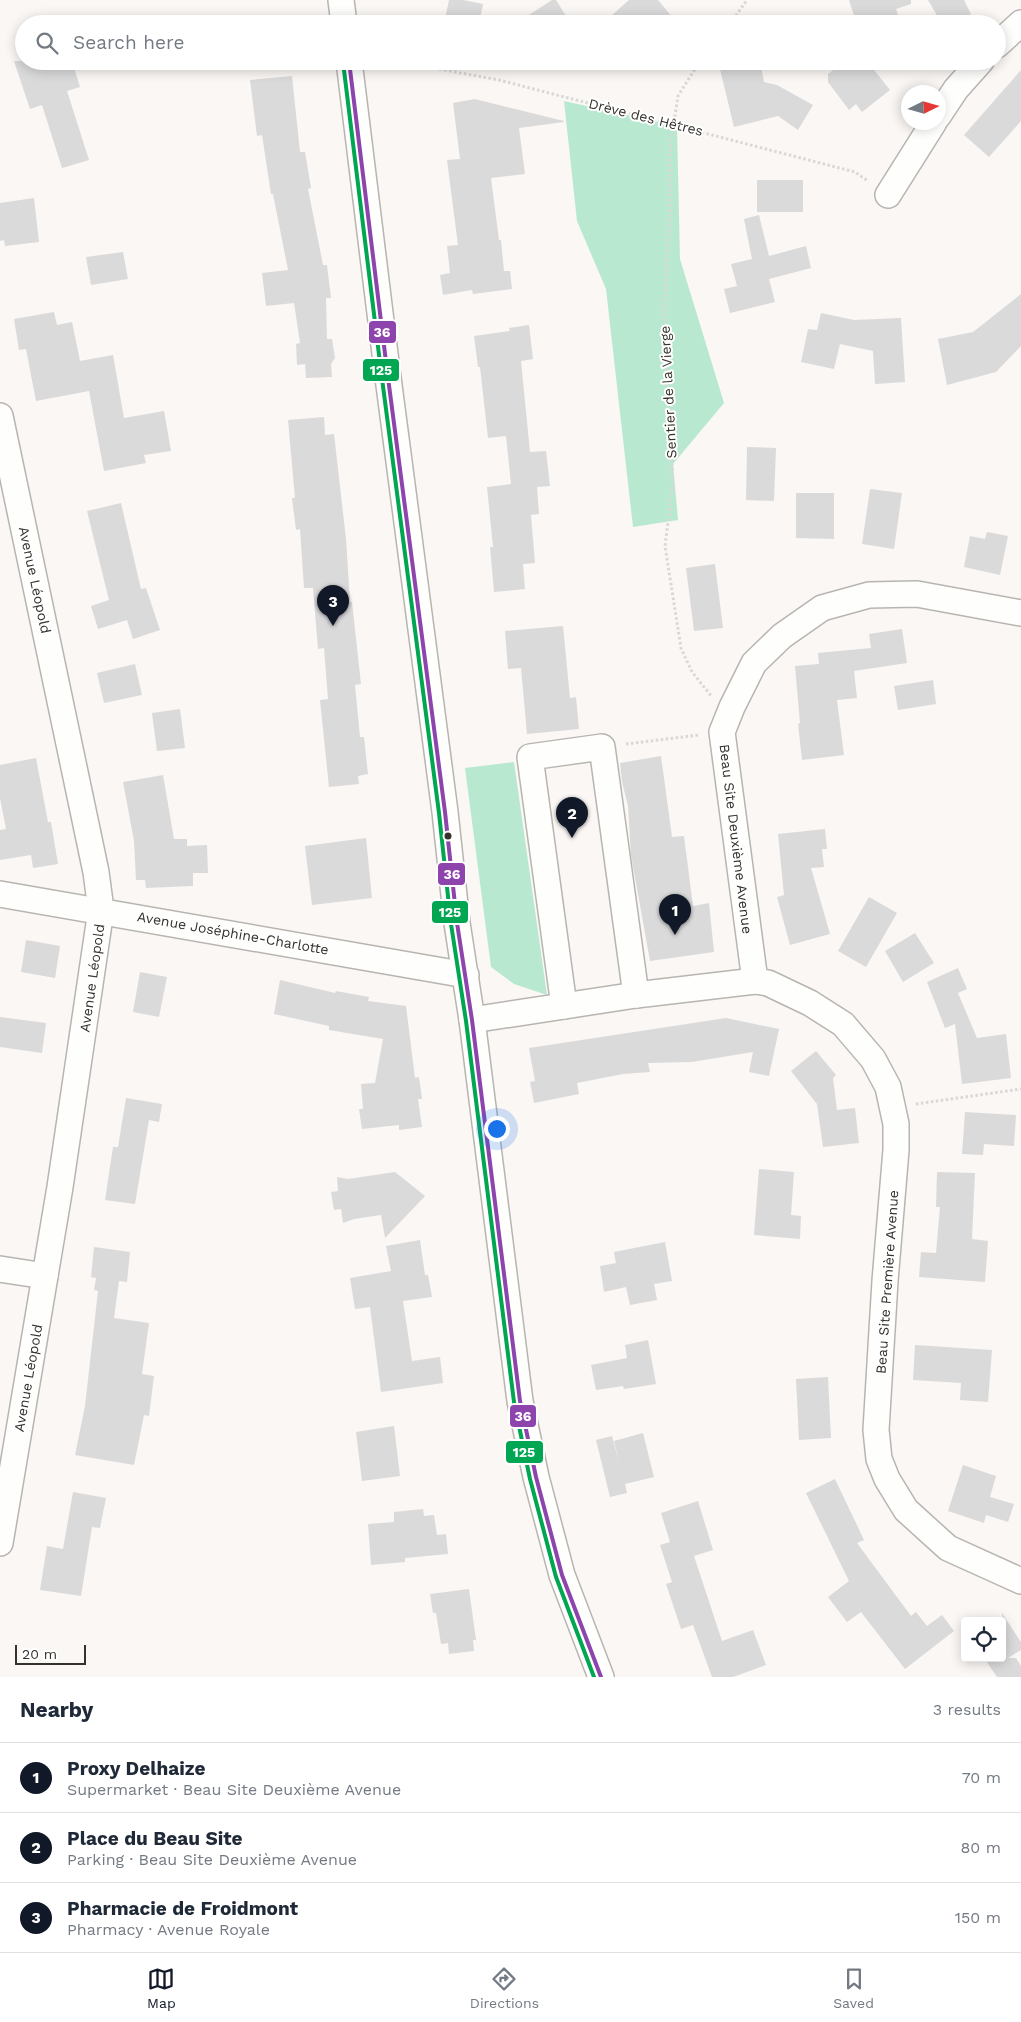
<!DOCTYPE html>
<meta charset="utf-8">
<style>
body{margin:0;font-family:"Work Sans",sans-serif;background:#f2f2f3;color:#1f2937}
.controls{position:absolute;right:15px;bottom:15px;display:grid;overflow:hidden;border-radius:5px;box-shadow:0 2px 12px #0003}
.controls button{width:45px;height:45px;display:grid;place-items:center;padding:0;border:0;border-bottom:1px solid #e0e1e3;background:#fff;color:#1f2937;font:25px sans-serif}
.compass{position:absolute;left:901px;top:85px;width:45px;height:45px;border-radius:50%;background:#fff;box-shadow:0 2px 12px #0003;rotate:85deg}
.scale{position:absolute;left:15px;bottom:12px;width:71px;box-sizing:border-box;padding-left:5px;border:2px solid #35322c;border-top:0;font-size:14px;line-height:18px;white-space:nowrap;color:#35322c;-webkit-text-stroke:4px #fff;paint-order:stroke}
.you{position:absolute;left:496px;top:1128px;width:18px;height:18px;margin:-12px;border:4px solid #fff;border-radius:50%;background:#1a73e8;box-shadow:0 0 0 8px #1a73e833}
.badge{display:grid;place-items:center;width:32px;height:32px;border-radius:50%;background:#111827;color:#fff;font-size:16px;font-weight:700}
.pin{position:absolute;translate:-50% -41px;filter:drop-shadow(0 1px 2px #0008)}
.pin::after{content:'';position:absolute;top:26px;width:18px;height:15px;background:inherit;clip-path:polygon(0 0,100% 0,50% 100%)}
.list{margin:0;padding:0;list-style:none}
h2{display:flex;justify-content:space-between;align-items:center;height:65px;margin:0;padding:0 20px;font-size:21px}
h2 small{font-size:16px;font-weight:400;color:#747a83}
.list li{display:grid;grid-template-columns:32px 1fr auto;gap:15px;align-items:center;box-sizing:border-box;height:70px;padding:0 20px;border-top:1px solid #e0e1e3}
.list b{display:block;font-size:19px;white-space:nowrap}
.list p{margin:0;font-size:16px;white-space:nowrap;color:#747a83}
.list em{font-size:16px;font-style:normal;color:#747a83}
.icon{flex:none;width:28px;height:28px;fill:none;stroke:currentColor;stroke-width:2;stroke-linecap:round;stroke-linejoin:round}
.map{position:relative;flex:none;width:1021px;height:1677px;overflow:hidden}
.search{position:absolute;background:#fff;box-shadow:0 2px 12px #0003;left:15px;right:15px;top:15px;height:55px;display:flex;align-items:center;gap:12px;box-sizing:border-box;padding:0 18px;border-radius:28px;color:#747a83;font-size:19px}
.sheet{height:275px;background:#fff}
nav{display:flex;justify-content:space-around;align-items:center;box-sizing:border-box;height:70px;border-top:1px solid #e0e1e3;background:#fff;font-size:14px;color:#747a83}
nav a{display:grid;justify-items:center;gap:2px}
nav .on{color:#111827}
.map>svg:first-child{display:block}
.green{fill:#b8e9d0}
.building{fill:#dbdadb}
.lines{fill:none;stroke-linecap:round;stroke-linejoin:round}
.minor-casing{stroke:#b8b5b1;stroke-width:28}
.path{stroke:#d9d8d7;stroke-width:3;stroke-dasharray:2.5 2.5;stroke-linecap:butt}
.minor{stroke:#fefefd;stroke-width:25}
.bus-1-casing{stroke:#fff;stroke-width:8}
.bus-2-casing{stroke:#fff;stroke-width:8}
.bus-1{stroke:#8e44ad;stroke-width:4}
.bus-2{stroke:#00a651;stroke-width:4}
.bus-dot{fill:#35322c;stroke:#fff;stroke-width:2}
.labels{text-anchor:middle;dominant-baseline:central;stroke-width:4;stroke-linejoin:round;paint-order:stroke}
.street-label{font-size:14px;fill:#35322c;stroke:#fff}
.line-badge{stroke:#fff;stroke-width:2}
.badge-label{font-size:14px;text-anchor:middle;font-weight:bold;fill:#fff}
</style>
<div class="map">
<svg width="1021" height="1677" viewBox="0 0 1021 1677">
<rect width="100%" height="100%" fill="#faf7f4"/>
<g class="green">
<path d="M564 101 677 126 680 259 724 403 673 464 678 520 633 527 606 289 577 221Z"/>
<path d="M514 762 547 995 514 984 491 967 465 768Z"/>
</g>
<g class="building">
<path d="M449 0H463L483 4 479 24H444Z"/>
<path d="M552 0H556L571 24H515Z"/>
<path d="M629 0H658L678 24H602Z"/>
<path d="M849 0H911V4L896 9 901 24H868L866 19 856 22Z"/>
<path d="M928 0H964L971 14 954 24H942Z"/>
<path d="M14 61H72L80 87 67 91 89 160 62 168 42 105 30 109Z"/>
<path d="M718 61H760L764 82 777 85 813 105 798 130 778 116 734 127Z"/>
<path d="M845 61H867L890 90 862 112 856 104 849 110 828 82V74Z"/>
<path d="M1021 70V121L989 157 964 135Z"/>
<path d="M292 76 300 152H305L311 188 308 189 323 265H327L331 298H326L327 339H332L335 358 331 364 332 377 306 378 305 364 297 365 296 344 300 343 294 303 266 306 262 273 288 270 273 194H271L262 135 257 136 250 80Z"/>
<path d="M475 99 564 121V122L519 128 525 174 491 178 499 240H501L504 271H510L512 289 473 294 472 290 443 295 440 275 450 273 447 246 458 245 447 160 460 159 453 103Z"/>
<rect x="757" y="180" width="46" height="32"/>
<path d="M34 198 39 242 5 246 4 240 0 241V203Z"/>
<path d="M759 215 769 256 806 246 811 268 769 279 775 302 730 313 724 289 737 286 731 264 752 259 744 219Z"/>
<path d="M123 252 128 279 91 285 86 257Z"/>
<path d="M1021 294V346L996 372 947 385 938 339 973 332Z"/>
<path d="M54 312 57 325 72 322 80 361 113 355 124 418 164 411 171 451 144 455 146 463 104 471 89 391 36 401 26 349 19 350 14 319Z"/>
<path d="M821 313 854 320 901 318 905 382 875 384 873 351 840 344 834 369 801 362 808 329 817 330Z"/>
<path d="M529 325 533 359 521 361 530 452 546 451 550 486 537 487 539 514 531 515 535 563 523 564 525 589 494 592 490 547H493L487 487 511 484 506 436 488 438 480 367H478L474 336 510 331 509 328Z"/>
<path d="M324 417 325 435 334 434 346 539 350 602H352L361 684 355 685 360 737H364L368 774 358 776 359 784 329 787 320 700 328 699 324 648 318 649 313 588H304L300 529 296 530 292 498H295L288 420Z"/>
<path d="M747 447 776 448 774 501 746 500Z"/>
<path d="M870 489 902 493 894 549 862 544Z"/>
<path d="M796 493H834V539L796 538Z"/>
<path d="M121 503 141 589 146 588 160 630 133 639 127 620 98 629 91 606 109 600 87 511Z"/>
<path d="M987 532 1008 536 1000 575 964 567 970 536 985 539Z"/>
<path d="M715 564 723 628 694 631 686 568Z"/>
<path d="M563 626 570 698 576 697 579 729 527 734 521 668 508 669 505 631Z"/>
<path d="M902 629 907 663 854 671 857 698 837 700 844 755 802 760 798 724 800 723 795 666 819 664 818 653 871 648 869 634Z"/>
<path d="M135 664 142 695 104 703 97 673Z"/>
<path d="M933 680 936 704 898 710 894 686Z"/>
<path d="M180 709 185 748 157 751 152 713Z"/>
<path d="M661 756 672 837 684 836 693 906 709 903 714 952 650 961 631 855 628 806 622 782 620 763Z"/>
<path d="M36 758 48 822H51L58 864 33 868 31 855 0 860V830L6 829 0 798V765Z"/>
<path d="M163 775 174 839H187V846L207 845 208 873H193V886L146 888 145 880H136L134 841 123 782Z"/>
<path d="M825 829 827 849H822L824 867 811 868 830 934 790 945 777 897 784 895 778 834Z"/>
<path d="M366 838 372 898 312 905 305 846Z"/>
<path d="M869 897 897 913 866 967 838 951Z"/>
<path d="M915 933 934 963 903 982 885 951Z"/>
<path d="M26 940 60 946 55 978 21 972Z"/>
<path d="M958 968 967 989 958 993 977 1038 1006 1034 1011 1078 962 1084 955 1024 945 1028 927 982Z"/>
<path d="M140 972 167 977 159 1017 133 1012Z"/>
<path d="M280 980 335 993 336 991 369 997 368 1001 406 1006 415 1078 419 1077 422 1099H418L422 1127 399 1130V1125L362 1129 359 1109H363L361 1084 375 1083 383 1039 329 1030V1026L274 1014Z"/>
<path d="M0 1017 46 1023 42 1053 0 1047Z"/>
<path d="M726 1018 779 1029 769 1076 749 1072 753 1052 692 1062 648 1063 650 1072 623 1074 577 1083 579 1094 534 1103 530 1082 535 1081 529 1048Z"/>
<path d="M816 1051 836 1075 833 1078 837 1110 855 1108 859 1143 823 1147 817 1104 791 1071Z"/>
<path d="M126 1098 162 1104 159 1122 149 1120 135 1204 105 1200 113 1147H118Z"/>
<path d="M965 1112 1016 1115 1014 1146 984 1144 983 1155 962 1154Z"/>
<path d="M759 1169 794 1172 791 1215 801 1216 800 1239 754 1235Z"/>
<path d="M395 1172 425 1196 385 1238 381 1215 354 1219 343 1223 341 1209 334 1210 331 1192 338 1191 337 1177 348 1179Z"/>
<path d="M937 1172 975 1173 972 1239 988 1241 985 1282 919 1277 921 1252 936 1253 940 1207H936Z"/>
<path d="M420 1240 425 1275H428L432 1297 403 1301 412 1361 440 1357 443 1383 381 1392 370 1307 355 1309 350 1278 391 1271 386 1246Z"/>
<path d="M665 1242 672 1281 654 1284 657 1300 630 1305 626 1287 604 1292 600 1266 616 1263 614 1252Z"/>
<path d="M94 1247 130 1252 127 1282 119 1281 114 1318 149 1323 142 1374 154 1376 149 1416 144 1415 134 1465 75 1455 85 1406 98 1291 94 1290 96 1278 91 1277Z"/>
<path d="M648 1340 656 1384 624 1389 623 1386 596 1390 591 1365 627 1358 625 1345Z"/>
<path d="M915 1345 992 1350 988 1402 960 1400 961 1383 913 1380Z"/>
<path d="M828 1377 831 1438 799 1440 796 1379Z"/>
<path d="M394 1426 400 1476 362 1481 356 1432Z"/>
<path d="M643 1433 654 1477 625 1484 627 1493 610 1497 596 1440 612 1436 619 1463 614 1441Z"/>
<path d="M963 1465 996 1476 990 1497 1014 1504 1008 1522 986 1515 984 1523 948 1511Z"/>
<path d="M835 1479 864 1540 857 1543 911 1616 916 1612 927 1626 942 1615 954 1631 905 1669 861 1612 847 1622 828 1597 849 1581 806 1493Z"/>
<path d="M73 1492 106 1498 100 1528 92 1527 81 1596 40 1590 47 1546 63 1549Z"/>
<path d="M698 1501 713 1550 694 1556 722 1641 753 1630 766 1665 733 1677H712L693 1625 681 1629 666 1584 672 1582 660 1545 670 1542 661 1513Z"/>
<path d="M423 1509 424 1516 434 1515 437 1535 446 1534 448 1554 405 1558V1562L371 1565 368 1524 394 1522V1512Z"/>
<path d="M469 1589 476 1640H473L474 1651 449 1654 448 1643 441 1644 436 1613H433L430 1594Z"/>
<path d="M1002 1613 1021 1642V1650L1008 1658H1016L1021 1666V1677H997L984 1658H1002Z"/>
</g>
<g class="lines">
<g class="minor-casing">
<g id="minor">
<path d="M341 0 344 24"/>
<path d="M997 45 1021 23"/>
<path d="M349 61 387 370 445 812 457 923 472 1020 520 1401 536 1477 562 1575 601 1677"/>
<path d="M938 116 956 89 981 61"/>
<path d="M888 195 934 122"/>
<path d="M0 416 96 872 101 910 60 1187 0 1543"/>
<path d="M0 894 466 975"/>
<path d="M755 981 722 732 732 707 754 663 782 636 822 608 869 595 917 594 1021 613"/>
<path d="M564 1006 530 757 602 747 636 995"/>
<path d="M472 1020 636 995 755 981 768 983 810 1003 843 1024 873 1059 888 1087 896 1124V1150L885 1281 876 1430 879 1459 887 1479 906 1510 948 1548 1021 1581"/>
<path d="M0 1269 45 1276"/>
</g>
</g>
<g class="path">
<path d="M730 24 747 0"/>
<path d="M395 61 499 80 855 172 868 181"/>
<path d="M700 61 678 96 670 148V210L664 310 673 483 665 546 681 648 692 672 712 697"/>
<path d="M626 744 699 735"/>
<path d="M916 1104 1021 1089"/>
</g>
<use href="#minor" class="minor"/>
<g class="bus-1-casing">
<path id="bus-1" d="M349 61 387 370 445 812 457 923 472 1020 520 1401 536 1477 562 1575 601 1677"/>
</g>
<g class="bus-2-casing">
<path id="bus-2" d="M343 62 381 371 439 813 451 924 466 1021 514 1402 530 1479 556 1577 594 1677"/>
</g>
<use href="#bus-1" class="bus-1"/>
<use href="#bus-2" class="bus-2"/>
</g>
<circle class="bus-dot" cx="448" cy="836" r="4.5"/>
<g class="labels">
<g class="street-label">
<text transform="translate(646 117) rotate(14)">Drève des Hêtres</text>
<text transform="translate(668 392) rotate(-93)">Sentier de la Vierge</text>
<text transform="translate(35 580) rotate(78)">Avenue Léopold</text>
<text transform="translate(736 839) rotate(83)">Beau Site Deuxième Avenue</text>
<text transform="translate(233 933) rotate(10)">Avenue Joséphine-Charlotte</text>
<text transform="translate(92 978) rotate(-82)">Avenue Léopold</text>
<text transform="translate(887 1282) rotate(-86)">Beau Site Première Avenue</text>
<text transform="translate(28 1378) rotate(-80)">Avenue Léopold</text>
</g>
</g>
<g class="line-badge">
<rect x="368" y="320" width="29" height="24" rx="5" fill="#8e44ad"/>
<rect x="362" y="358" width="38" height="24" rx="5" fill="#00a651"/>
<rect x="437" y="862" width="29" height="24" rx="5" fill="#8e44ad"/>
<rect x="431" y="900" width="38" height="24" rx="5" fill="#00a651"/>
<rect x="509" y="1404" width="28" height="24" rx="5" fill="#8e44ad"/>
<rect x="505" y="1440" width="39" height="24" rx="5" fill="#00a651"/>
</g>
<g class="badge-label">
<text x="382" y="337">36</text>
<text x="381" y="375">125</text>
<text x="452" y="879">36</text>
<text x="450" y="917">125</text>
<text x="523" y="1421">36</text>
<text x="524" y="1457">125</text>
</g>
</svg>
<div class="controls">
<button><svg class="icon" aria-label="locate" viewBox="0 0 24 24"><circle cx="12" cy="12" r="6"/><path d="M12 2v4M12 18v4M2 12h4M18 12h4"/></svg></button>
</div>
<svg class="compass" viewBox="-18 -18 36 36"><path d="M0-13l5 13h-10z" fill="#e53935"/><path d="M0 13l5-13h-10z" fill="#747a83"/></svg>
<div class="scale">20 m</div>
<div class="you"></div>
<div class="pin badge" style="left:675px;top:935px">1</div>
<div class="pin badge" style="left:572px;top:838px">2</div>
<div class="pin badge" style="left:333px;top:626px">3</div>
<div class="search"><svg class="icon" aria-label="search" viewBox="0 0 24 24"><circle cx="10" cy="10" r="6"/><path d="M15 15l6 6"/></svg>Search here</div>
</div>
<section class="sheet">
<h2>Nearby<small>3 results</small></h2>
<ul class="list">
<li><span class="badge">1</span><div><b>Proxy Delhaize</b><p>Supermarket · Beau Site Deuxième Avenue</p></div><em>70 m</em></li>
<li><span class="badge">2</span><div><b>Place du Beau Site</b><p>Parking · Beau Site Deuxième Avenue</p></div><em>80 m</em></li>
<li><span class="badge">3</span><div><b>Pharmacie de Froidmont</b><p>Pharmacy · Avenue Royale</p></div><em>150 m</em></li>
</ul>
</section>
<nav>
<a class="on"><svg class="icon" aria-label="map" viewBox="0 0 24 24"><path d="M3 6l6-2 6 2 6-2v14l-6 2-6-2-6 2zM9 4v14M15 6v14"/></svg>Map</a>
<a><svg class="icon" aria-label="directions" viewBox="0 0 24 24"><path d="M12 3l9 9-9 9-9-9zM9 14v-3h6M13 9l2 2-2 2"/></svg>Directions</a>
<a><svg class="icon" aria-label="saved" viewBox="0 0 24 24"><path d="M7 4h10v16l-5-4-5 4z"/></svg>Saved</a>
</nav>
